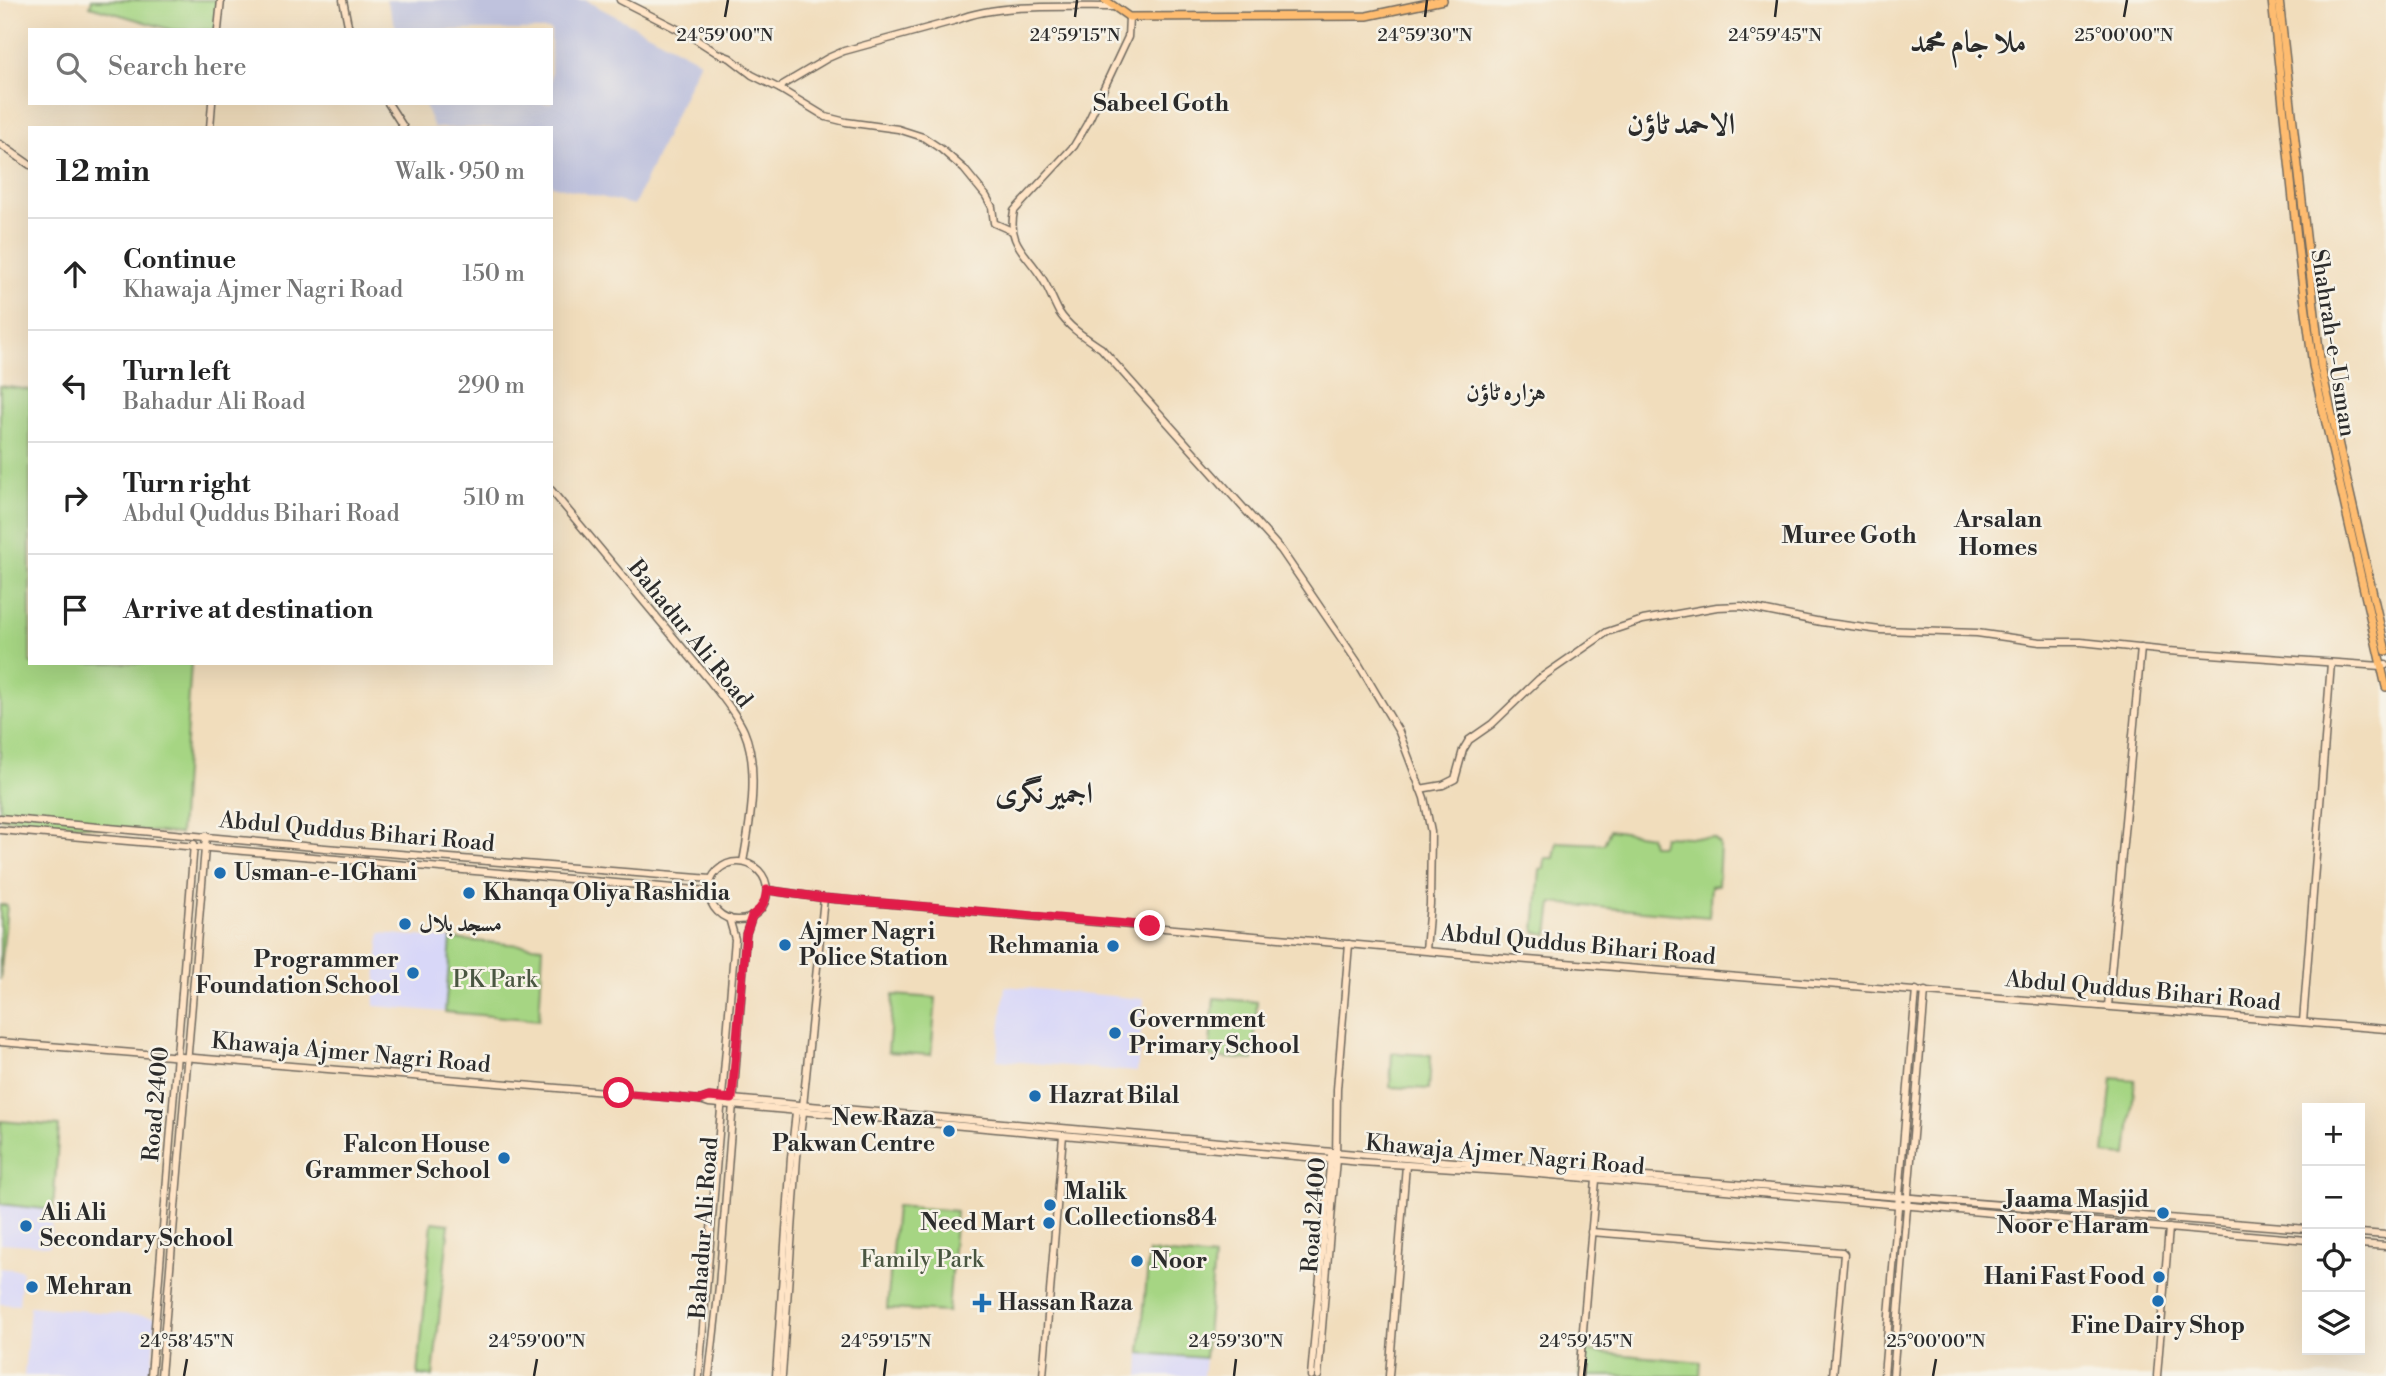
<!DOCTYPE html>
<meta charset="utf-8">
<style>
body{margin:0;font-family:"Libre Bodoni",Amiri,serif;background:#f2f2f2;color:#222}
.controls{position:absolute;right:21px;bottom:21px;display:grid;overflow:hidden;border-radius:0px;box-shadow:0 7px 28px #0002}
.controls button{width:63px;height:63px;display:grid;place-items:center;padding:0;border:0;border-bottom:2px solid #e0e0e0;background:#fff;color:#222;font:35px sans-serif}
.stop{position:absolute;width:21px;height:21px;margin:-16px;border:5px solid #e11d48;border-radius:50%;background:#fff}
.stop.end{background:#e11d48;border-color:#fff;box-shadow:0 2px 7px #0008}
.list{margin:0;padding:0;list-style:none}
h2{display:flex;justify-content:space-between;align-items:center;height:91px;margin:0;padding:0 28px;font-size:30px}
h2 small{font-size:23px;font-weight:400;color:#767676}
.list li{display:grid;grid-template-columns:46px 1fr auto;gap:21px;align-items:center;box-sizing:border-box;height:112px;padding:0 28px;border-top:2px solid #e0e0e0}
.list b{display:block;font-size:26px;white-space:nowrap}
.list p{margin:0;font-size:23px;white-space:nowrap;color:#767676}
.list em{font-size:23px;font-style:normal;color:#767676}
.icon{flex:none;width:38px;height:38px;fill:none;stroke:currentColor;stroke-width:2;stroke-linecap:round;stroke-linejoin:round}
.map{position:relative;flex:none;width:2386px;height:1376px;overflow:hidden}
.search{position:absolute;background:#fff;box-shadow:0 7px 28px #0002;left:28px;top:28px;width:525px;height:77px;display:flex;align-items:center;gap:18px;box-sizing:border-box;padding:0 24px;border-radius:0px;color:#767676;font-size:26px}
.panel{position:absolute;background:#fff;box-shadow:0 7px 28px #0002;left:28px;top:126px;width:525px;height:539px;border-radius:0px}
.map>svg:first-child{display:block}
.built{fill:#d8d7f8}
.industrial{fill:#bfc2dd}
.green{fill:#a6d583;stroke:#688057;stroke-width:2}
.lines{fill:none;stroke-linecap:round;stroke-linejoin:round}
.secondary-casing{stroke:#70695e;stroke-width:9}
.primary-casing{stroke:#70695e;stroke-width:10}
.secondary{stroke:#ffe4c6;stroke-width:6}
.primary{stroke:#febc70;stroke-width:7}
.route{stroke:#e11d48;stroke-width:9}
.ticks{fill:none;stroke:#2b2b2b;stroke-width:2.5}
.poi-dot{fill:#1f6fb2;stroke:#f7f3e8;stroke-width:2.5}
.labels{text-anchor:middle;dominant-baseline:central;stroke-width:5;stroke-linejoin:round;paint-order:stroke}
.street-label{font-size:23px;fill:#2b2b2b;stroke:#f7f3e8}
.poi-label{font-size:23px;font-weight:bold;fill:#2b2b2b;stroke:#f7f3e8;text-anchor:start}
.park-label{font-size:23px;fill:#4a5641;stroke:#f7f3e8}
.neighbourhood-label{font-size:24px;font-weight:bold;fill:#2b2b2b;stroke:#f7f3e8}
.district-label{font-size:30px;font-weight:bold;fill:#2b2b2b;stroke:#f7f3e8}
.ticks-label{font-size:18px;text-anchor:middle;fill:#2b2b2b;stroke:#f7f3e8;stroke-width:5;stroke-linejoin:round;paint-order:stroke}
</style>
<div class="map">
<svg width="2386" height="1376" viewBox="0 0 2386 1376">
<rect width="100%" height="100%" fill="#f7f3e8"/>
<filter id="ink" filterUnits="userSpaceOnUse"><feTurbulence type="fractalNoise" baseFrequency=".0143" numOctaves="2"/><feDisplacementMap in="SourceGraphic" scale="14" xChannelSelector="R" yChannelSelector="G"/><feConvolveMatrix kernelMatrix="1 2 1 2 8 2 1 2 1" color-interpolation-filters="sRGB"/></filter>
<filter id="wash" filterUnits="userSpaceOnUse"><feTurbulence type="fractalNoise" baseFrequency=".00686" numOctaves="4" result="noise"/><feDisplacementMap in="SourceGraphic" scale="28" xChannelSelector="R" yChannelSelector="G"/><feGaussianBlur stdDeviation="1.57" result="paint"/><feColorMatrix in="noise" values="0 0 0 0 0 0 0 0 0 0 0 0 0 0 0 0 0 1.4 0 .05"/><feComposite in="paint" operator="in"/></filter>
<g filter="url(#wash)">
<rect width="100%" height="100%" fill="#f1ddbc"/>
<g class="built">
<path d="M380 933 451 939 445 1012 374 1006Z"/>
<path d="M1005 986 1144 999 1137 1072 997 1060Z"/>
<path d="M0 1204 53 1210 50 1246 0 1243Z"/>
<path d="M0 1268 22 1270 19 1305 0 1304Z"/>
<path d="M30 1306 156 1317 151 1376H24Z"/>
<path d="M1140 1353 1205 1358 1203 1376H1139Z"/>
</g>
<path class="industrial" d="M386 0H585L700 61 634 205 551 185V128H434L424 103H551V30H397Z"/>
<g class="green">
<path d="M92 0H218L216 30H172L90 6Z"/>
<path d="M0 386 30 390V663H191L180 834 0 818Z"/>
<path d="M1610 830 1650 836 1652 845H1661L1663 836 1714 838 1720 844 1718 885 1711 886 1709 917 1552 903 1548 934 1535 932 1540 869H1544L1545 858H1554L1557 842 1604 844Z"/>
<path d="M0 905H7L0 980Z"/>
<path d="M451 939 543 947 539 1020 445 1012Z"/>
<path d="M893 995 936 998 931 1055 888 1052Z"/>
<path d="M1214 998 1257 1002 1253 1060 1209 1057Z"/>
<path d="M1392 1053 1431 1055 1429 1089 1390 1087Z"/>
<path d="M2112 1078 2135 1080 2127 1156 2104 1154Z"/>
<path d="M1 1121 59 1126 53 1210 0 1204Z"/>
<path d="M896 1206 956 1211 948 1312 887 1309Z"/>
<path d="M432 1222 449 1224 433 1376H418Z"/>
<path d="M1149 1252 1214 1258 1205 1358 1140 1353Z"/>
<path d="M1581 1351 1701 1362 1700 1376H1579Z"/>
</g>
</g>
<g filter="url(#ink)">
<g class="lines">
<g class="secondary-casing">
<g id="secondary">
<path d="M343 0 349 30"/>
<path d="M620 0 689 35 717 53 730 58 752 75 780 89 826 117 846 122 898 129 923 137 941 149 964 169 986 196 992 207 994 223 1012 231"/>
<path d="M1129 17 1128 37 1087 124 1074 146 1014 211C1007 244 1026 252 1042 278 1049 289 1053 301 1059 312 1069 328 1086 338 1101 348L1281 550 1358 663 1399 732 1424 798 1431 832 1430 904 1426 950"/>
<path d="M218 30 221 0"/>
<path d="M780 89 784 84 828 58 844 51 957 20C995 3 1071 7 1114 7"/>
<path d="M388 103 404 128"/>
<path d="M210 128 212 103"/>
<path d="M0 144 30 165"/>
<path d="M551 490 710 681C722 697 736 713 744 731 760 768 750 824 743 862"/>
<path d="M1420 789 1443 785 1455 779 1463 750 1469 740 1492 724 1539 679 1607 632 1643 620 1717 607 1741 606 1821 622 1880 630 1977 633 2040 642H2081L2168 651 2381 666 2386 665"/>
<path d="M0 818 325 848 711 879"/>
<path d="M0 830 708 891"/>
<circle cx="738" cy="891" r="29"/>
<path d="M767 890 824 898 1528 960 2386 1029"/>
<path d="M2108 1006 2141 648"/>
<path d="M2303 1022 2331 663"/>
<path d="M0 1042 678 1098 700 1100 709 1097 1367 1155 2307 1229"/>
<path d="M700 1100 709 1103 1361 1162 1516 1172 2307 1240"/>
<path d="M803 1106 824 898"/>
<path d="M1591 1232 1842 1252 1844 1254 1833 1376"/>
<path d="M2360 1233 2386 1235"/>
<path d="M2360 1244 2386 1246"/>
<path d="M151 1376 194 844"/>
<path d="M161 1376 206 836"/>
<path d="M699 1376 735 939 729 918"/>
<path d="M709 1376 719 1286 746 934 752 916"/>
<path d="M776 1376 791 1157 796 1112"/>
<path d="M782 1376 797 1157 803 1113"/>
<path d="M1043 1376 1063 1135"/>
<path d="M1311 1376 1331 1155"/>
<path d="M1318 1376 1336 1159 1337 1089 1349 944"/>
<path d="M1389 1376 1406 1165"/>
<path d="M1579 1376 1596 1180"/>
<path d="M1884 1376 1916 990"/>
<path d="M1893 1376 1925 991"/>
<path d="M2157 1376 2169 1228"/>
</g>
</g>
<g class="primary-casing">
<g id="primary">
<path d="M1105 0 1129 17 1367 16 1443 0"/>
<path d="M2272 0 2299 257 2313 366 2386 687"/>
<path d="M2279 0 2321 367 2386 651"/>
</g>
</g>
<use href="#secondary" class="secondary"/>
<use href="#primary" class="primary"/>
</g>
</g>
<g class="lines" filter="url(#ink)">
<path class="route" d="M619 1093 700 1100 709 1097 732 1099 746 934 752 916 760 909 765 900 767 890 824 898 1150 926"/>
</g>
<path class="ticks" d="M725 17 728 0M1075 17 1077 0M1425 17 1427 0M1775 17 1777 0M2124 17 2127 0M184 1376 187 1359M534 1376 537 1359M884 1376 886 1359M1234 1376 1236 1359M1584 1376 1586 1359M1933 1376 1936 1359"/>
<g class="poi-dot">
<circle cx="220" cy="873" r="7"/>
<circle cx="469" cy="893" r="7"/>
<circle cx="405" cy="924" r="7"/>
<circle cx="785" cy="945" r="7"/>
<circle cx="1113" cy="946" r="7"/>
<circle cx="413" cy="973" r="7"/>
<circle cx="1115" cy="1033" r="7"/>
<circle cx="1035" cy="1096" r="7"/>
<circle cx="949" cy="1131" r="7"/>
<circle cx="504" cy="1158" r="7"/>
<circle cx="1050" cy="1205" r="7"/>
<circle cx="2163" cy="1213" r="7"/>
<circle cx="1049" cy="1223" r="7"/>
<circle cx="26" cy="1226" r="7"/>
<circle cx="1137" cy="1261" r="7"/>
<circle cx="2159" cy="1277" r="7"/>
<circle cx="32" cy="1287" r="7"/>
<circle cx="2158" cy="1301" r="7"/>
<path d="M978.5 1292.5h7v7h7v7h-7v7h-7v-7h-7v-7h7z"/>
</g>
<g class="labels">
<g class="street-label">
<text transform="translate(2333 343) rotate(81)">Shahrah-e-Usman</text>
<text transform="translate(690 634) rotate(51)">Bahadur Ali Road</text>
<text transform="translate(357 832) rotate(5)">Abdul Quddus Bihari Road</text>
<text transform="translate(1578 945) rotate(5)">Abdul Quddus Bihari Road</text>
<text transform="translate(2143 991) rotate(5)">Abdul Quddus Bihari Road</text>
<text transform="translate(351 1053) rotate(5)">Khawaja Ajmer Nagri Road</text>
<text transform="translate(156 1104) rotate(-85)">Road 2400</text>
<text transform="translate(1505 1155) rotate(5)">Khawaja Ajmer Nagri Road</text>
<text transform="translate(1314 1215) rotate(-86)">Road 2400</text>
<text transform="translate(704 1228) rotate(-86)">Bahadur Ali Road</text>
</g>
<g class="poi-label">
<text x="234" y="873">Usman-e-1Ghani</text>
<text x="483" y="893">Khanqa Oliya Rashidia</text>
<text x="419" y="924">مسجد بلال</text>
<text x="799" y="932">Ajmer Nagri<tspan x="799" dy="26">Police Station</tspan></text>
<text x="1099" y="946" text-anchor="end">Rehmania</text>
<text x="399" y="960" text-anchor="end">Programmer<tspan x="399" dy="26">Foundation School</tspan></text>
<text x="1129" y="1020">Government<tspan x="1129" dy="26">Primary School</tspan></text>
<text x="1049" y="1096">Hazrat Bilal</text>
<text x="935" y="1118" text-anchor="end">New Raza<tspan x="935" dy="26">Pakwan Centre</tspan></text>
<text x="490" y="1145" text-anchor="end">Falcon House<tspan x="490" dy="26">Grammer School</tspan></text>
<text x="1064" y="1192">Malik<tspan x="1064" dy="26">Collections84</tspan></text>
<text x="2149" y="1200" text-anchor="end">Jaama Masjid<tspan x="2149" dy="26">Noor e Haram</tspan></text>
<text x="40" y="1213">Ali Ali<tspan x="40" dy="26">Secondary School</tspan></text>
<text x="1035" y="1223" text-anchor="end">Need Mart</text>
<text x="1151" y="1261">Noor</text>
<text x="2145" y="1277" text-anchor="end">Hani Fast Food</text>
<text x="46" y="1287">Mehran</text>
<text x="998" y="1303">Hassan Raza</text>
<text x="2158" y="1326" text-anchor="middle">Fine Dairy Shop</text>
</g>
<g class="park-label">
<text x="495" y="980">PK Park</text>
<text x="922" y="1260">Family Park</text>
</g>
<g class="neighbourhood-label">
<text x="1161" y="104">Sabeel Goth</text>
<text x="1506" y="393">ہزارہ ٹاؤن</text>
<text x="1998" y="520">Arsalan<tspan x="1998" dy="28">Homes</tspan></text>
<text x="1849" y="536">Muree Goth</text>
</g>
<g class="district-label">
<text x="1968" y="43">ملا جام محمد</text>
<text x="1681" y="125">الاحمد ٹاؤن</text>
<text x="1044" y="794">اجمیر نگری</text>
</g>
</g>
<g class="ticks-label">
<text x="725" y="41">24°59'00"N</text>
<text x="1075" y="41">24°59'15"N</text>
<text x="1425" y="41">24°59'30"N</text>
<text x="1775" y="41">24°59'45"N</text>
<text x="2124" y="41">25°00'00"N</text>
<text x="187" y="1347">24°58'45"N</text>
<text x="537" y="1347">24°59'00"N</text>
<text x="886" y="1347">24°59'15"N</text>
<text x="1236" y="1347">24°59'30"N</text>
<text x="1586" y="1347">24°59'45"N</text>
<text x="1936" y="1347">25°00'00"N</text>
</g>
</svg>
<div class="controls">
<button>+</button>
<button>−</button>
<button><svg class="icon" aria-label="locate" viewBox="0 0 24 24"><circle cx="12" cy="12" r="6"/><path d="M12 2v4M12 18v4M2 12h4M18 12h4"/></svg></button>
<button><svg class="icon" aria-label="layers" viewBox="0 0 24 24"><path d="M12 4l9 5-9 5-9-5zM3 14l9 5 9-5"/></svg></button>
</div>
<div class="stop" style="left:619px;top:1093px"></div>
<div class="stop end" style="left:1150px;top:926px"></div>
<div class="search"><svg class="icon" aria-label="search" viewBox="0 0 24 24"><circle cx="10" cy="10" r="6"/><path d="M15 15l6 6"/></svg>Search here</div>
<section class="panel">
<h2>12 min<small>Walk · 950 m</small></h2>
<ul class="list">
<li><svg class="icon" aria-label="ahead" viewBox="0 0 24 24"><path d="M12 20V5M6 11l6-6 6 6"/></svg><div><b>Continue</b><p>Khawaja Ajmer Nagri Road</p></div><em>150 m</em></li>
<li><svg class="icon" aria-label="left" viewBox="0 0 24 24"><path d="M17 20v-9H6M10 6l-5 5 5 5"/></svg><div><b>Turn left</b><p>Bahadur Ali Road</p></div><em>290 m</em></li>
<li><svg class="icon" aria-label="right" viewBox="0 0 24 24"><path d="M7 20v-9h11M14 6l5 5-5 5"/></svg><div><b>Turn right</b><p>Abdul Quddus Bihari Road</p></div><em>510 m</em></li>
<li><svg class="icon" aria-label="arrive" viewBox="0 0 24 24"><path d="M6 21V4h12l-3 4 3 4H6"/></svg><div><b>Arrive at destination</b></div></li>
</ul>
</section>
</div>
